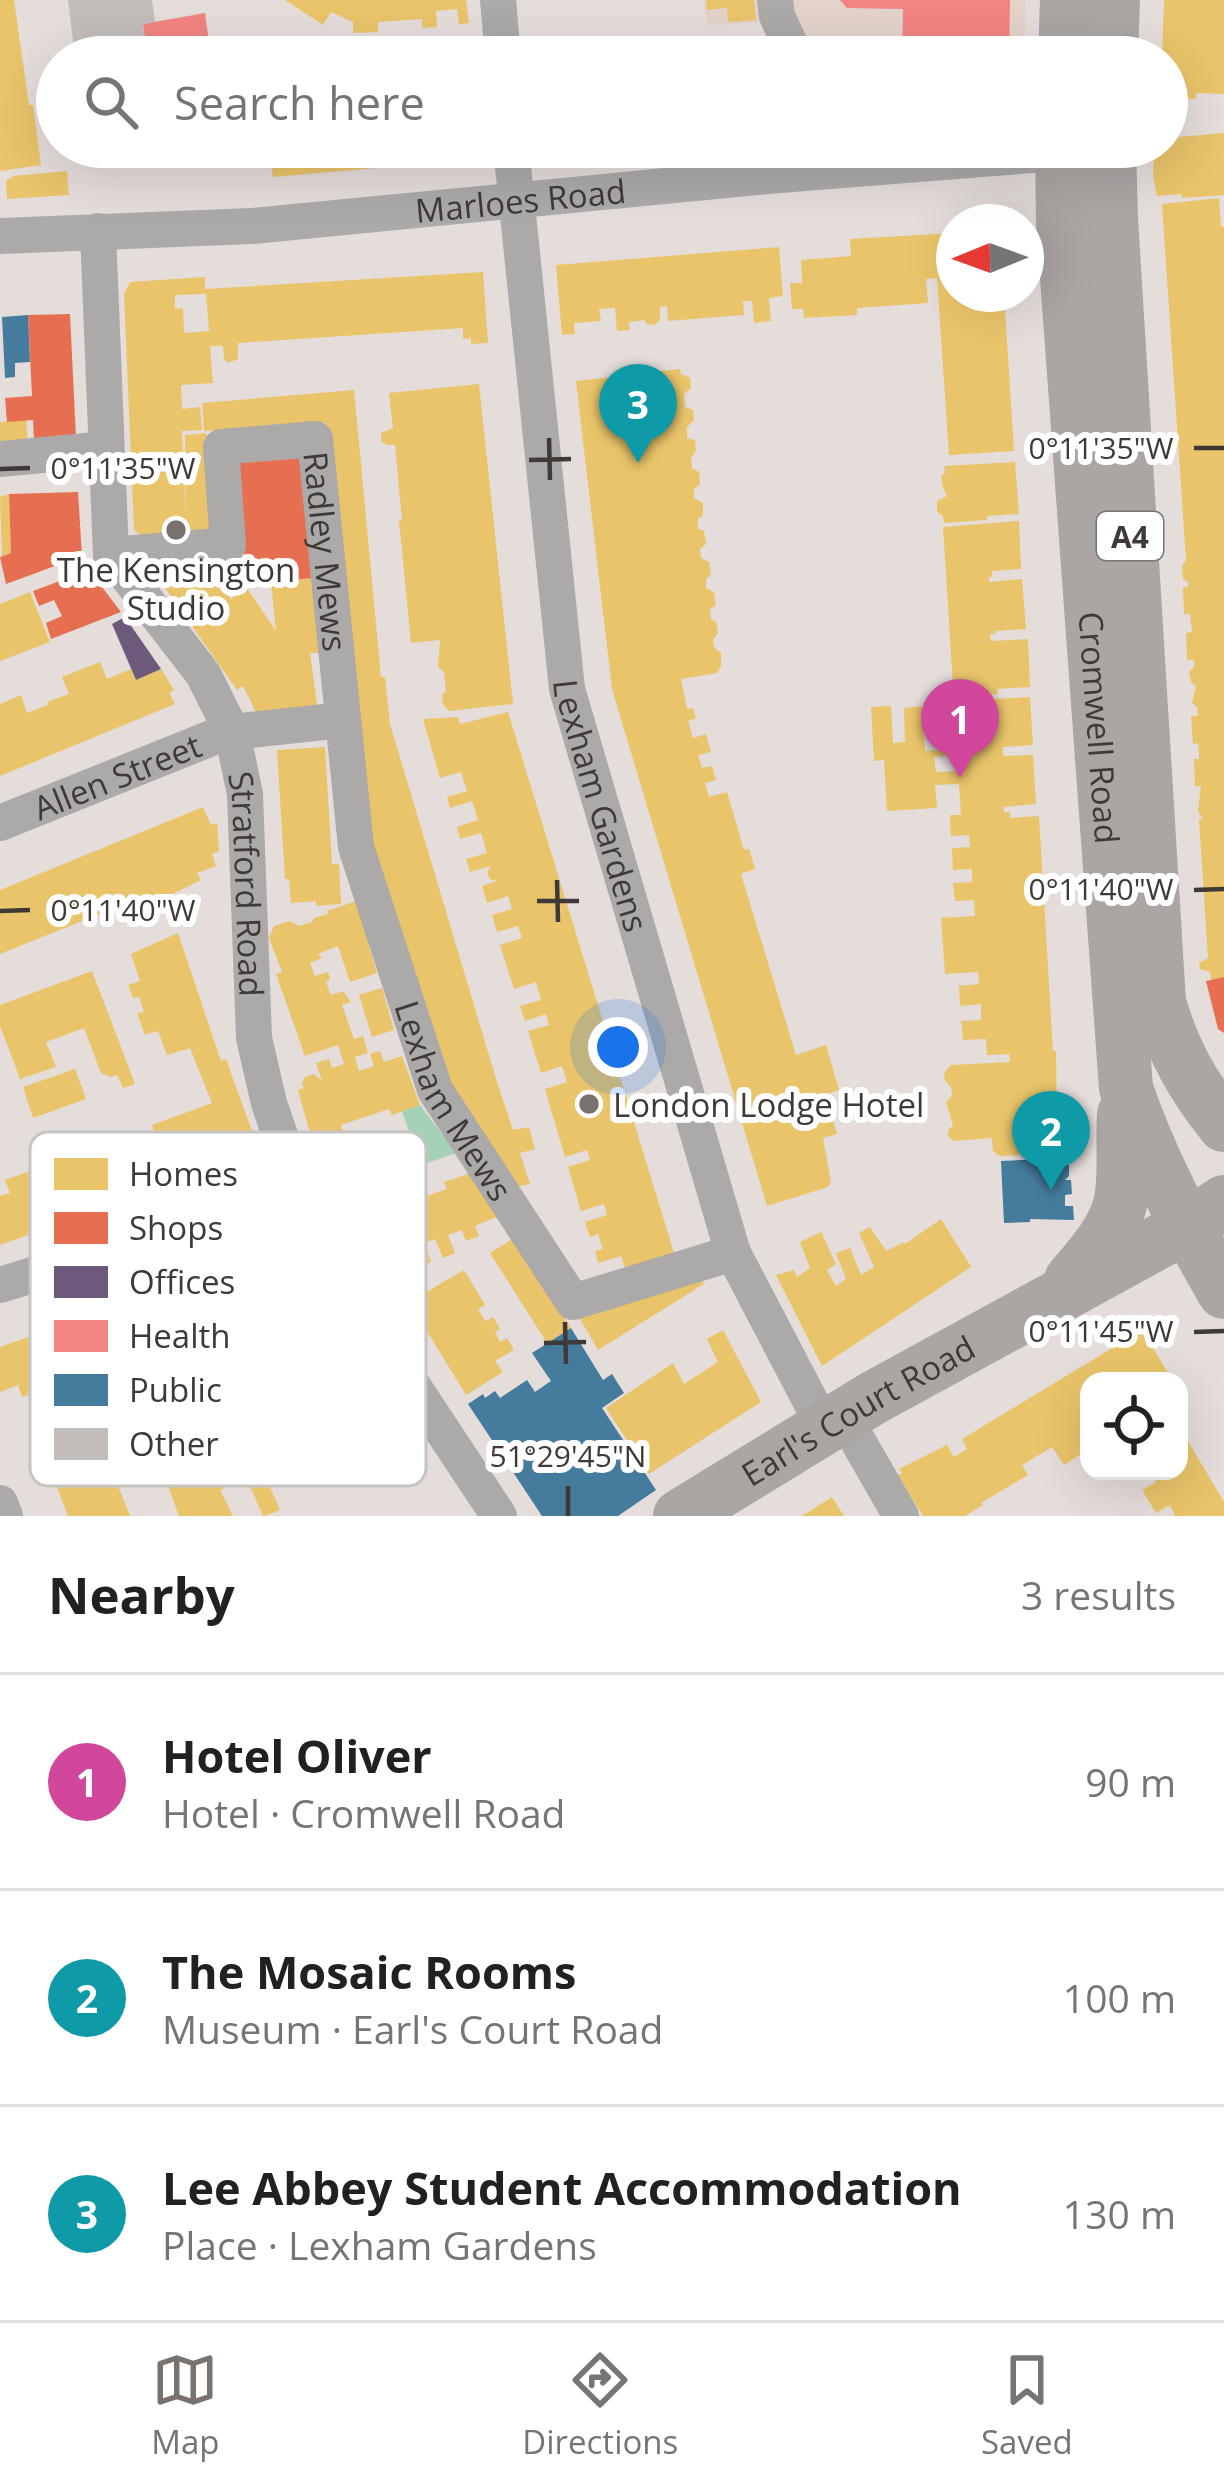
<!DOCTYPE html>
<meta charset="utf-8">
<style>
body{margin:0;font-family:"Open Sans",sans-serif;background:#f6f6f6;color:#202124}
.controls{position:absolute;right:36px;bottom:36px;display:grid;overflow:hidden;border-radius:24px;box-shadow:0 12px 48px #0002}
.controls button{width:108px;height:108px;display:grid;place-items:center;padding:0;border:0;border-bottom:3px solid #e0e0e0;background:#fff;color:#202124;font:60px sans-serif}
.compass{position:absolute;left:936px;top:204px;width:108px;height:108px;border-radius:50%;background:#fff;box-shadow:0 12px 48px #0002;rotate:269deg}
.you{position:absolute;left:618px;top:1047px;width:42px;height:42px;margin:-30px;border:9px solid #fff;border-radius:50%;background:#1a73e8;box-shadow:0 0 0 18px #1a73e833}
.badge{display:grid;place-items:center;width:78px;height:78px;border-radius:50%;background:#797370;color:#fff;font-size:39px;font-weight:700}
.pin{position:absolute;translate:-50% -99px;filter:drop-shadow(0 3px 6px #0008)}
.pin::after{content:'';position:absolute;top:63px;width:42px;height:36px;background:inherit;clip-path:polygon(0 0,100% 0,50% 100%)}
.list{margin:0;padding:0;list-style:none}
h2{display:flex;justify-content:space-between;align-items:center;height:156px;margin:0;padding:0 48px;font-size:51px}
h2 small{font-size:39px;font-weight:400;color:#757577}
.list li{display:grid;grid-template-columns:78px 1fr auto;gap:36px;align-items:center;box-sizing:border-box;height:216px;padding:0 48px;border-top:3px solid #e0e0e0}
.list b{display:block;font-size:45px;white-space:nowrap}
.list p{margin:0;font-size:39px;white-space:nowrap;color:#757577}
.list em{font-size:39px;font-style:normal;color:#757577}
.icon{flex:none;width:66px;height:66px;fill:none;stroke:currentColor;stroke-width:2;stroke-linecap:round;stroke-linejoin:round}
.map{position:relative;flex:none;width:1224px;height:1516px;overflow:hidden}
.search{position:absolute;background:#fff;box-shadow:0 12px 48px #0002;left:36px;right:36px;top:36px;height:132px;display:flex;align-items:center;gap:30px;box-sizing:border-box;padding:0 42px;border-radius:66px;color:#757577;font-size:45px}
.sheet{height:804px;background:#fff}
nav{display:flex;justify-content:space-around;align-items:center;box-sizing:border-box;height:168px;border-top:3px solid #e0e0e0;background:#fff;font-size:33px;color:#757577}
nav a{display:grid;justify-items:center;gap:6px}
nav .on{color:#797370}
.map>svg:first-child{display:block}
.medical{fill:#e3d3cb}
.green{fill:#a5d1b8}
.homes{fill:#e9c46a;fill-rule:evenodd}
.shops{fill:#e76f51}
.offices{fill:#6d597a}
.health{fill:#f28482}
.public{fill:#457b9d}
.building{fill:#c3bdba}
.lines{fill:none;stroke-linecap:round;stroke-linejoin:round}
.minor{stroke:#aca9a9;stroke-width:36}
.highway{stroke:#aba6a4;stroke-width:54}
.ticks{fill:none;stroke:#3f3a37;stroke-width:4.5}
.poi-dot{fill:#797370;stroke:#fff;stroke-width:4.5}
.labels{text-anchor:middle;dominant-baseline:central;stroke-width:12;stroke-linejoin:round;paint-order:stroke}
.shield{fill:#fff;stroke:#797573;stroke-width:3}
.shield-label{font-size:30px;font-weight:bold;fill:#3f3a37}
.street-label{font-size:33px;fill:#3f3a37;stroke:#fff}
.poi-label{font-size:33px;fill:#3f3a37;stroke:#fff}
.key{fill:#fff;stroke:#c5c4c3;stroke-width:3}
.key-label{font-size:33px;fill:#3f3a37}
.ticks-label{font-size:30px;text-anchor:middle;fill:#3f3a37;stroke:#fff;stroke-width:12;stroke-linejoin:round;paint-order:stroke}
</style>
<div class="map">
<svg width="1224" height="1516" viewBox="0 0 1224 1516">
<rect width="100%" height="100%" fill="#e5ddda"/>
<path class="medical" d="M704 0H1026L1025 57H804L787 20 707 26Z"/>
<path class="green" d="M420 1105 456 1153 332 1197 320 1163 322 1161 409 1132 402 1111Z"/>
<g class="homes">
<path d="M0 0H14L29 105H33L41 165 0 171Z"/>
<path d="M285 0H466L469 23 459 24 457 9 436 11 437 27 422 28V19L378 22V32L353 33V22L331 12 323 25Z"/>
<path d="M706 0H754L756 20 728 22 727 8 707 10Z"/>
<path d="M1164 0H1224V94L1196 93V99L1169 98 1167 57H1162Z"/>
<path d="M1224 133V195L1182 198V194L1157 196 1153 177 1154 147H1167V138Z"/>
<path d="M268 147H480L481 159 273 177Z"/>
<path d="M551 147H623V150L552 156Z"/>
<path d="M67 171 69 195 7 199 6 181 14 176Z"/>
<path d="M1219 198 1221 227H1224V977L1211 980 1210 972 1200 969 1199 963 1208 958 1199 819H1203L1198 811 1201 786H1195L1194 759H1199V751L1198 743 1193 744 1191 716H1198L1197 707 1192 703 1196 687 1191 682 1189 672 1194 667V660H1187L1186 633 1192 632 1190 614H1184L1183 587H1188V582L1183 579 1182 566 1186 560 1162 204Z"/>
<path d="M954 233V294H1004L1014 451 949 455 937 278 926 279 928 303 857 308V315L804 318 803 309H792L790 283H802L801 260 851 256 850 239Z"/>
<path d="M779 247 783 296 769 298 771 321 754 323 752 301H743L744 315 668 321 667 306 660 307V319L656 324 648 325 644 320 629 322 630 330 617 331 615 308 599 309 601 321 574 323 575 334 562 335 556 265Z"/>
<path d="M483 272 488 343 471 344V338L463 339V328L238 343V359L228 363 224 359 223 346H210L213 383 181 385 182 409 200 407 202 430 182 431 186 518 185 435 206 433 214 533 145 538 134 530 124 294 130 282 205 277V289ZM206 294 209 331 184 333 183 308 175 309V295Z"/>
<path d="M680 369 681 374 690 378 691 388 684 394 685 407 693 410 694 420 687 427V438L695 440 696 451 691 458 692 468 699 472 700 484 694 489V498L703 503V515L698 519V528L704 531 706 544 700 549 701 558 709 562 711 575 706 579V588L714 592 716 605 710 609 711 619 716 622 718 633 713 639 714 647 721 653V666L717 673 681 679 687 709 693 708 696 718 688 721 693 738 706 734 711 752 698 755 702 768 712 766 716 780 705 783 709 797 727 792 744 850 749 849 755 869 741 874 796 1055 826 1045 839 1090 821 1096 826 1112 830 1111 837 1134 823 1138 831 1182 828 1187 767 1206 612 689 576 381Z"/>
<path d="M479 384 513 704 449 711 443 704 442 695 446 691 444 672 438 667 440 640 411 643 399 520H402L395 445H387L381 441V433L393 428 389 393Z"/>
<path d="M354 390 381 677H385L390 724 497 1082 513 1130 529 1127 535 1149 520 1153 530 1184 514 1187 445 1079 370 844 326 423 204 431 202 403Z"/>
<path d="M26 420 28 444 0 446V422Z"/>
<path d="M1015 462 1019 514 987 516V520L944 523 943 516 937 512V501L947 496 943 488 941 476 945 473 944 466Z"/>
<path d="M9 494 11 553 2 556 0 497Z"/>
<path d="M1019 521 1021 569 992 571V577H989V582L1022 579 1026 629 995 631 996 634H990L991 641 1028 639 1030 687 997 689 998 694H992V699L1030 697 1033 745 1003 747V752L1004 756 1033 755 1036 804 1003 807 1004 812H1010V818L1039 816 1053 1051H1056L1057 1128H1061L1063 1153 1000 1156 993 1151 992 1138 954 1141 948 1136V1131L953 1125 946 1102 952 1096 951 1087 945 1080 944 1073 951 1065 1010 1062 1009 1054 987 1055 986 1039 963 1040 961 1021 981 1020V1004L960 1006 959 986 979 984 978 972 945 974 941 918 975 916 974 900 955 901 953 883 972 882V869L953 870 952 848 970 847 969 835 951 836 950 815H961L959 784 935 785 937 808 887 811 884 760 874 761 871 707 891 706 893 743 905 742 904 708 922 706 925 751 957 749 943 527ZM957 755 958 771 936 772 934 757Z"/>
<path d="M206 565 216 578 233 567 242 578 225 591 231 599 247 588 276 631 271 582 313 578 319 653H310L317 705 256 712 243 686 237 690 156 575 167 566Z"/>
<path d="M30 592 50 642 0 661V604Z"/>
<path d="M100 662 107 679 131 669 136 680 161 669 174 690 169 693 175 704 0 776V704L21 695 27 713 48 705 47 702 69 694 62 677Z"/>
<path d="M508 712 675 1256 626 1271 621 1256 598 1263 595 1251 603 1249 598 1234 590 1237 585 1222 607 1215 604 1204 581 1211 568 1167 590 1160 587 1150 565 1157 545 1089 567 1082 562 1066 541 1073 528 1031 549 1025 546 1014 525 1021 520 1006 541 1000 536 982 514 989 500 945 522 938 518 926 497 932 492 915 512 909 508 896 487 903 482 886 497 881 490 879 487 872 491 866 470 872 466 859 487 853 481 833 460 839 457 827 478 820 472 801 450 808 447 797 467 791 461 772 440 778 423 719 458 717 460 724Z"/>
<path d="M325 747 332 864H339L341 904 316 906V901L291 903 289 879H285L277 750Z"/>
<path d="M203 807 211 825 217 823 219 851 212 854 216 866 197 873 201 880 154 903 149 894 111 910 106 896 97 900 102 913 0 954V890Z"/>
<path d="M356 901 377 973 350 982 338 946 318 954 322 958 310 963 315 976 328 972 330 979 326 982 331 995 343 991 351 1002 342 1005 354 1039 363 1036 368 1053 355 1057 359 1071 374 1066 370 1054 380 1051 384 1062 402 1056 420 1105 392 1115 389 1109 341 1125 343 1132 313 1144 298 1090 304 1088 302 1083 305 1077 314 1074 322 1081 316 1063 329 1059 332 1068 344 1064 338 1045 305 1056 276 974 282 972 269 938 274 926 290 921 299 926 312 922 314 918 328 914 327 911Z"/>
<path d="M178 933 221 1061 226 1059 262 1159 235 1168 233 1162 0 1245V1196L10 1193 5 1180 78 1154 83 1167 92 1163 93 1168 111 1161 109 1156 119 1152 121 1155 135 1150 131 1138 142 1134 146 1146 158 1141 152 1125 212 1103 190 1048 167 1055 158 1031 145 1035 137 1013 144 1012 139 997 133 998 128 985 140 981 131 954Z"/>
<path d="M92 971 135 1084 123 1088 117 1075 111 1077 101 1073 84 1028 46 1042 56 1067 20 1079 0 1026V1005Z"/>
<path d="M382 988 394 1030 372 1037 359 995Z"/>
<path d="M75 1069 86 1099 33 1118 23 1087Z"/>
<path d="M471 1173 499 1216 475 1226 479 1236 466 1241 462 1230 448 1235 455 1253 443 1258 435 1239 424 1243 431 1262 419 1267 412 1248 400 1252 406 1271 397 1274 388 1250 391 1262 387 1269 376 1273 368 1270 361 1253 353 1255 341 1218 372 1206 375 1214 447 1189 444 1182Z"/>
<path d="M941 1219 971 1267 822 1366 776 1275 794 1270 797 1277 810 1268 800 1242 821 1232 836 1264 827 1270 836 1286 846 1279 836 1253 850 1248 861 1275 874 1267 859 1233 870 1227 886 1251 904 1242 905 1244Z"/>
<path d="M290 1235 308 1284 314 1287 319 1300 317 1305 300 1310 310 1334 315 1331 395 1461 360 1482 354 1472 339 1481 323 1456 338 1446 327 1428 312 1438 297 1412 312 1402 302 1386 273 1404 266 1392 279 1384 265 1362 300 1340 290 1313 255 1321 254 1318 241 1323 239 1319 226 1325 221 1313 208 1318 218 1344 208 1348 201 1328 188 1333 190 1341 152 1355 146 1339 137 1343 138 1346 93 1363 96 1372 78 1379 76 1373 69 1375 65 1365 55 1369 60 1383 22 1397 18 1385 0 1392V1347L268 1252 265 1244Z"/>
<path d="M514 1238 571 1328 547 1343 490 1253Z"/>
<path d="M464 1270 485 1305 478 1309 485 1321 493 1317 500 1329 495 1332 500 1342 507 1338 514 1350 495 1361 503 1372 466 1395 409 1302Z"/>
<path d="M702 1280 704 1284 598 1350 579 1317Z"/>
<path d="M723 1330 761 1402 649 1474 606 1408 673 1363 684 1384 718 1362 707 1339Z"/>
<path d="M1142 1330 1170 1376 1161 1381H1089V1425L1081 1430 1089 1443V1449L1064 1465 1052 1447 1022 1465 1028 1475 981 1503 983 1505 965 1516H923L898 1475 902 1473 899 1469 947 1445 954 1457 967 1449 962 1439Z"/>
<path d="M91 1389 100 1412 77 1421 81 1430 100 1423 106 1438 100 1441 130 1516H68L29 1413 72 1396 76 1405 79 1404 76 1395Z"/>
<path d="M185 1390 199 1422 197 1423 199 1431 203 1430 212 1455 208 1457 212 1466 215 1465 224 1489 220 1490 233 1516H179L139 1407Z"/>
<path d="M1179 1426 1224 1502V1516H1175L1170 1505 1156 1513 1142 1490 1156 1482 1149 1471H1179Z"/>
<path d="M249 1451 265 1475 280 1510 265 1516H263L238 1459Z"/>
<path d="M832 1497 844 1516H802Z"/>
</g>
<g class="shops">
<path d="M70 314 76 438 34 440 33 420 7 422 5 398 32 396 28 315Z"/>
<path d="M301 453 313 578 271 582 270 576 246 577 236 458Z"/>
<path d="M78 492 82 556 6 584 0 557 11 553 9 494Z"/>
<path d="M89 570 121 612 51 639 46 623 62 616 54 600 39 606 33 591Z"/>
<path d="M1224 977V1033L1218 1029 1206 981Z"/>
</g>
<path class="offices" d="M125 617 161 669 136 680 112 624Z"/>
<g class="health">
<path d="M840 0H1010L1009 57H902L903 9 847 8Z"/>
<path d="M205 13 211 57H147L143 24Z"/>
<path d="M98 147H214V150L171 156V150L113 158 109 165 101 166 95 161 94 154Z"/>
</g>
<g class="public">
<path d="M28 315 30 362 15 363V377L5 378 2 317Z"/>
<path d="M1063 1158 1069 1165V1176L1065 1180H1071L1072 1194 1065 1195V1206H1073L1074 1220 1030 1219V1222L1004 1223 1001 1161Z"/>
<path d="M571 1328 603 1380 612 1374 624 1393 602 1408 656 1490 618 1516H542L468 1404 483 1394 485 1398 495 1391 500 1398 527 1380 535 1392 551 1381 532 1353Z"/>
</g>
<path class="building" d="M68 0H152L155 22 143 24 147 52 108 57H75Z"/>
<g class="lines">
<g class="minor">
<path d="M498 0 503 57"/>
<path d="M775 0 777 16 796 57"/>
<path id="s1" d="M511 147 567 689 733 1253 824 1427"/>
<path id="s2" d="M98 231 111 555 203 674 232 732 245 794 254 1038 269 1103 299 1191 325 1246 358 1303 499 1516"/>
<path id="s3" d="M0 236 252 226 779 175 1082 151"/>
<path d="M0 459 106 449"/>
<path id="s4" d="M111 555 228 545 221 447 315 439 356 847 435 1090 573 1302 733 1253"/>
<path id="s5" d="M0 823 214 737 232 732 342 720"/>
<path d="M0 1285 299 1191"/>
<path d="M843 1415 901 1516"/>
<path d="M0 1503 5 1516"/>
</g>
<g class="highway">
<path d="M1065 57 1067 0"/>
<path d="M1111 57 1113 0"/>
<path id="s6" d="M1062 147 1063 222 1126 1088C1150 1160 1186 1226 1224 1292"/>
<path d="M1109 147 1111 218 1159 1002C1173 1051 1192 1085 1224 1125"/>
<path d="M1071 1280C1091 1256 1115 1231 1121 1200 1126 1172 1122 1142 1124 1114"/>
<path id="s7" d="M680 1516 873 1398 1186 1227 1224 1202"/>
</g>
</g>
<path class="ticks" d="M549 438 550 480M1194 448H1224M529 460 571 459M0 469 30 468M557 880 558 922M1194 890 1224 889M537 901H579M0 911 30 910M565 1322 566 1364M1194 1332 1224 1331M544 1343 586 1342M568 1486V1516"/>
<g class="poi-dot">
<circle cx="176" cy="530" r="12"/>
<circle cx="589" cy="1104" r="12"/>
</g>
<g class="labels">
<rect class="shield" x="1097" y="512" width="66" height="48" rx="9"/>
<g class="shield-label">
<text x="1130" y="536">A4</text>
</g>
<g class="street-label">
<text stroke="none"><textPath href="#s3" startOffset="522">Marloes Road</textPath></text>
<text stroke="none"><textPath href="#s4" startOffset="423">Radley Mews</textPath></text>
<text stroke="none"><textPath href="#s6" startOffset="582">Cromwell Road</textPath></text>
<text stroke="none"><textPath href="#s5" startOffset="126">Allen Street</textPath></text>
<text stroke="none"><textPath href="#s1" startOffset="666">Lexham Gardens</textPath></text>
<text stroke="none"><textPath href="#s2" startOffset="693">Stratford Road</textPath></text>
<text stroke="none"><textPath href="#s4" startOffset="993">Lexham Mews</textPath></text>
<text stroke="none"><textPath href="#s7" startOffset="207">Earl's Court Road</textPath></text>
</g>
<g class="poi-label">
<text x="176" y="569">The Kensington<tspan x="176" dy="38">Studio</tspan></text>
<text x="613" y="1104" text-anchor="start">London Lodge Hotel</text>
</g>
</g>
<rect x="30" y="1132" width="396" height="354" rx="18" class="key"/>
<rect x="54" y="1158" width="54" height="32" fill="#e9c46a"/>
<rect x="54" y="1212" width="54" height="32" fill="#e76f51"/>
<rect x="54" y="1266" width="54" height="32" fill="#6d597a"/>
<rect x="54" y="1320" width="54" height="32" fill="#f28482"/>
<rect x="54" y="1374" width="54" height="32" fill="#457b9d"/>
<rect x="54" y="1428" width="54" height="32" fill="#c3bdba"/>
<g class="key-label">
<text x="129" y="1186">Homes</text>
<text x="129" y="1240">Shops</text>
<text x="129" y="1294">Offices</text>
<text x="129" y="1348">Health</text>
<text x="129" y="1402">Public</text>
<text x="129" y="1456">Other</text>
</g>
<g class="ticks-label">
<text x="1101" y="459">0°11'35"W</text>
<text x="123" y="479">0°11'35"W</text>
<text x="1101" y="900">0°11'40"W</text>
<text x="123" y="921">0°11'40"W</text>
<text x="1101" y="1342">0°11'45"W</text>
<text x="568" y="1467">51°29'45"N</text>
</g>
</svg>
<div class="controls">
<button><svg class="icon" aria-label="locate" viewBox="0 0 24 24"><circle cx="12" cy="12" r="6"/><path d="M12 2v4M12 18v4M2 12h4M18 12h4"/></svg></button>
</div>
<svg class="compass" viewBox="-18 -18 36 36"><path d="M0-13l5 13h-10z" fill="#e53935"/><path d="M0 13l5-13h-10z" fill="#757577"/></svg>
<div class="you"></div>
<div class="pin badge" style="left:960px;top:778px;background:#d1479c">1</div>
<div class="pin badge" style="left:1051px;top:1190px;background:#0f9aa8">2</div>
<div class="pin badge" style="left:638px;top:463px;background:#0f9aa8">3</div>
<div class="search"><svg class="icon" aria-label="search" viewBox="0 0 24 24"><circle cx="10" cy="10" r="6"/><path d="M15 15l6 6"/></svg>Search here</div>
</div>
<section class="sheet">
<h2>Nearby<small>3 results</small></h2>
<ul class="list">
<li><span class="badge" style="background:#d1479c">1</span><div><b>Hotel Oliver</b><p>Hotel · Cromwell Road</p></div><em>90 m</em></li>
<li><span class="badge" style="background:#0f9aa8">2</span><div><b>The Mosaic Rooms</b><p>Museum · Earl's Court Road</p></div><em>100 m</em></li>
<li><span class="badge" style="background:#0f9aa8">3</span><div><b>Lee Abbey Student Accommodation</b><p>Place · Lexham Gardens</p></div><em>130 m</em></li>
</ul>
</section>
<nav>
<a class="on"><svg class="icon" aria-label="map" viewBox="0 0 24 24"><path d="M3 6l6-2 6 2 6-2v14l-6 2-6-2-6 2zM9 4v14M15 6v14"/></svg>Map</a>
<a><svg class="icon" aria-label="directions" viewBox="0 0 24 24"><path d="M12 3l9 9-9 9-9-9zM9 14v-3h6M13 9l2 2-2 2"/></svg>Directions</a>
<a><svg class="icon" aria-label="saved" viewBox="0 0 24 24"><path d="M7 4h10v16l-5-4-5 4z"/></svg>Saved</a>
</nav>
